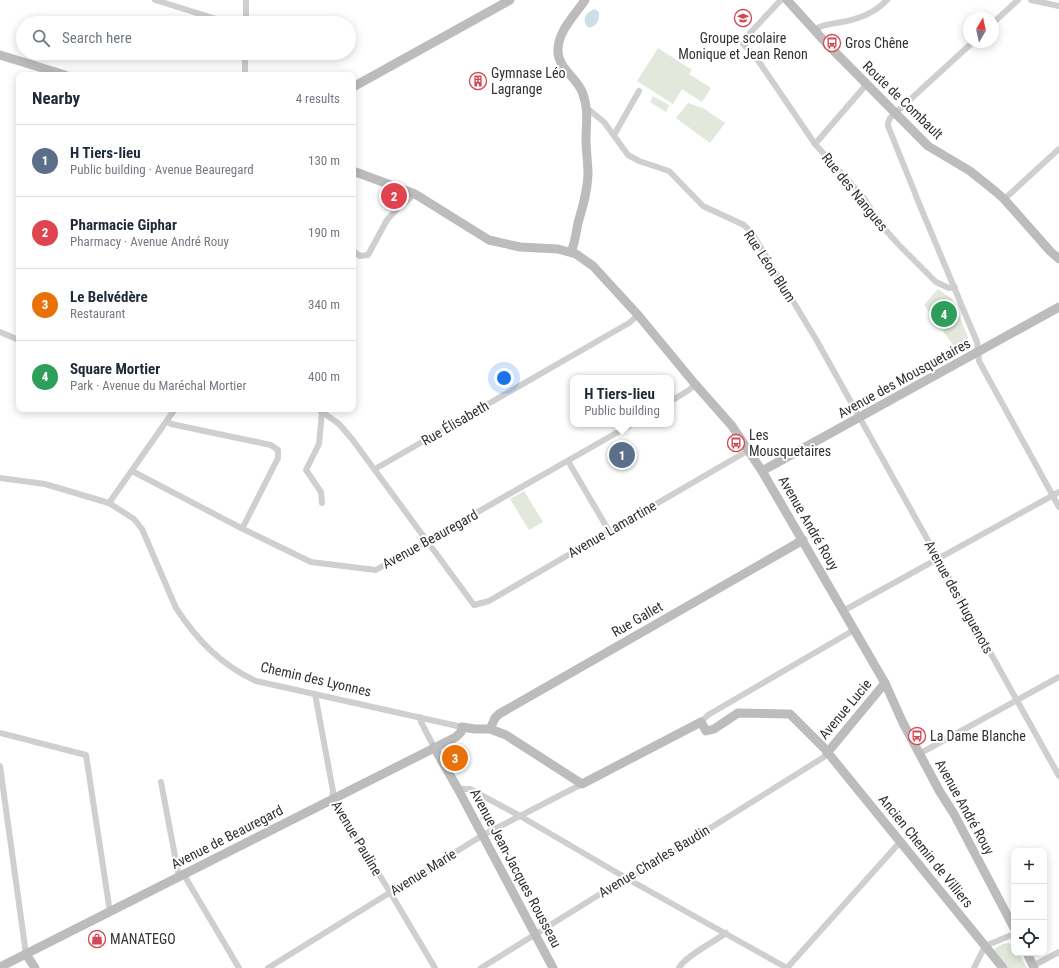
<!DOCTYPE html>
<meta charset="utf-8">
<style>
body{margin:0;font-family:"Roboto Condensed",sans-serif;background:#f2f2f3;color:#1f2937}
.controls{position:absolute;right:12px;bottom:12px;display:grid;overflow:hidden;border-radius:8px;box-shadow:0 2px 10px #0003}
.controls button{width:36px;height:36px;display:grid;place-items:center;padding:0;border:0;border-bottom:1px solid #e0e1e3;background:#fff;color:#1f2937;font:20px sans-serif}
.compass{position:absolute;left:963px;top:12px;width:36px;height:36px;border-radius:50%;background:#fff;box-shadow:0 2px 10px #0003;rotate:9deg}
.you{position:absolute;left:504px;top:378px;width:14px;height:14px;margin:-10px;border:3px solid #fff;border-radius:50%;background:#1a73e8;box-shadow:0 0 0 6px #1a73e833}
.badge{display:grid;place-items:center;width:26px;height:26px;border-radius:50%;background:#d44854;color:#fff;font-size:13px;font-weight:700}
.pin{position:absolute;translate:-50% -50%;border:2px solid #fff;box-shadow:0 1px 4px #0006}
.popup{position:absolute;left:570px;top:375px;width:104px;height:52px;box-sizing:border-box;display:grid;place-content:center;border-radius:8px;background:#fff;filter:drop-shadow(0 1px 3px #0005);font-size:13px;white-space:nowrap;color:#747a83}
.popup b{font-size:15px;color:#1f2937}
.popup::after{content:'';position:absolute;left:50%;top:100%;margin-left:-8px;border:8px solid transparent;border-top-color:#fff}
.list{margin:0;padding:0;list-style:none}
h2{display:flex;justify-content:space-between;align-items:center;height:52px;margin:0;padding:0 16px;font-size:17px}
h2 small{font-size:13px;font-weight:400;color:#747a83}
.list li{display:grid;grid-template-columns:26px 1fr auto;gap:12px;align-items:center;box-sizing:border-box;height:72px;padding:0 16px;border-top:1px solid #e0e1e3}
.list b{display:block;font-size:15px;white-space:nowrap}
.list p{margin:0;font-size:13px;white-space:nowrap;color:#747a83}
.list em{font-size:13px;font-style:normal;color:#747a83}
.icon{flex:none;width:22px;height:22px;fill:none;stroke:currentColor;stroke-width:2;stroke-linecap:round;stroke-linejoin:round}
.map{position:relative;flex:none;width:1059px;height:968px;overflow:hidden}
.search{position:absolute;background:#fff;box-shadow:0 2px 10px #0003;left:16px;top:16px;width:340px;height:44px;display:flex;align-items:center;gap:10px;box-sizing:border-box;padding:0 14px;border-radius:22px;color:#747a83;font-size:15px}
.panel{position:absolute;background:#fff;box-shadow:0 2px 10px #0003;left:16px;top:72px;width:340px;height:340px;border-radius:8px}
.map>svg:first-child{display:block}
.green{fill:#e2e8dc}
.water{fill:#cddee8}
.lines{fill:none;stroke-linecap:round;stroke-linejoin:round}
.street{stroke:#cfcfcf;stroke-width:6}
.secondary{stroke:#bcbcbc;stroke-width:9}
.labels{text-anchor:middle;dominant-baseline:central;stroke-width:4;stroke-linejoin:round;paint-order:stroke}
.poi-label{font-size:14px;fill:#323232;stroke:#fff;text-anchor:start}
.street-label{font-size:14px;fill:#323232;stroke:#fff}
</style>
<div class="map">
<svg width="1059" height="968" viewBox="0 0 1059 968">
<rect width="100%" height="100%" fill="#fff"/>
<g class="green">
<path d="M658 48 692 70 689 74 711 88 702 102 682 89 673 104 637 81Z"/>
<path d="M653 96 669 105 666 112 650 102Z"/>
<path d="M688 103 703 108 725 123 710 143 676 118Z"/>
<path d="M938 289 952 299 968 337V345L966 348 958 352 924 305Z"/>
<path d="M524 491 543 522 529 530 510 499Z"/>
<path d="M1009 943 1014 946V953H1019L1027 968H1006L993 950 1002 944Z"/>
</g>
<path class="water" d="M595 9 599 12C600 20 597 26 589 28 580 21 586 12 595 9Z"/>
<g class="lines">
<g class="street">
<path d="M155 0 229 23"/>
<path d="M781 0 750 33 743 44 755 56 815 144"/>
<path d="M1031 0 1059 6"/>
<path d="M246 23V0"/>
<path d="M993 23 1018 0"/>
<path d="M815 29C824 24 832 24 842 22 859 19 875 13 887 0"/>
<path d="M973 42 890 118 888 123V126L915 193 918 201 977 342 979 361 1059 507"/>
<path d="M245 75V53"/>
<path d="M866 85 815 144 863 197 882 226 899 245 936 282 949 288 955 287"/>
<path d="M587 108 604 122 628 155 639 161 669 171 703 206 744 225 752 233 817 341 1059 776"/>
<path d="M614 135 639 91"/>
<path d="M1004 199 1011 193 1059 149"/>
<path d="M353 251 360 256 368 255 387 220 397 209 415 194"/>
<path d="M0 332 19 340"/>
<path d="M671 401 689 390 695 384"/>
<path d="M318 409 339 424 352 439 474 605 489 601 749 450"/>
<path d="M322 412 319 444 306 470 321 492 322 503"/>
<path d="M167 421 171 424 271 445 278 450V458L244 525 241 528"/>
<path d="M568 461 609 531"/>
<path d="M375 469 629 323 638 315"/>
<path d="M132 471 241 528 311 562 376 570 632 424"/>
<path d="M0 478 45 484 109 503 134 519 142 529 176 608C197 640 221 665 256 681L462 727"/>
<path d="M109 503 175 409"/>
<path d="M843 611 1059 492"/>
<path d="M315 694 333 791 332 799 390 892 435 968"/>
<path d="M420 717 421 722 434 747"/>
<path d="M701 722 708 715 854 630"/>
<path d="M0 733 86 755 110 912"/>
<path d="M919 754 1059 677"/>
<path d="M0 766 26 954"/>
<path d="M161 782 179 877"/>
<path d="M458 789H470L520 816 626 878 787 968"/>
<path d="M184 875 239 968"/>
<path d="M1033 966 1059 952"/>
<path d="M268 968 483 835 582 784"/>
<path d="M481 968 626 878 635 875 824 757 827 753"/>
<path d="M679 968C685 956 714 942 726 933"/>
<path d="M787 968 901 841"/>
<path d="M974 968 985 946 1014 934"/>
</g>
<g class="secondary">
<path d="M787 0 827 44 928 146 970 171 995 191 1004 199 1050 251 1059 259"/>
<path d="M0 55 65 75"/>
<path d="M353 87 510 0"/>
<path d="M353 171 415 194 489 240 520 247 558 249 576 254 593 266 638 315 695 384 732 426 762 471 885 683 903 723 940 792 954 814 1014 928"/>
<path d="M571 252C575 243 576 233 578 223 583 205 587 194 588 175 588 163 586 151 586 139 586 122 589 112 583 94 578 78 557 68 558 50 558 31 575 15 585 0"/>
<path d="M762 471 1059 307"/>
<path d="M490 729 495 718 499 714 803 540"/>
<path d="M434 747 458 789 553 968"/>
<path d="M827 753 885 683"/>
<path d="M1027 953 1034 968"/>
<path d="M26 954 35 968"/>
<path d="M0 967 456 737 461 732 462 727 475 729H490L506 735 582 784 701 722 706 731 714 729 738 713 790 714 824 748 1003 968"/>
</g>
</g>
<defs>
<g id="school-ring" transform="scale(0.9)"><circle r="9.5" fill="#fff" stroke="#d44854" stroke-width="1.5"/><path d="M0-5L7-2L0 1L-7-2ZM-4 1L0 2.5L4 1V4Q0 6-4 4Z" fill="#d44854"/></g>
<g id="bus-ring" transform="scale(0.9)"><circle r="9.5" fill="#fff" stroke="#d44854" stroke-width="1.5"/><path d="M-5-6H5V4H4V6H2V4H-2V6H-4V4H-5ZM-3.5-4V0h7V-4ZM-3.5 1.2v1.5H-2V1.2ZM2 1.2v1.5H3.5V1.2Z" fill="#d44854"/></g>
<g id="building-ring" transform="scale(0.9)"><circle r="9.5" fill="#fff" stroke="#d44854" stroke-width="1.5"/><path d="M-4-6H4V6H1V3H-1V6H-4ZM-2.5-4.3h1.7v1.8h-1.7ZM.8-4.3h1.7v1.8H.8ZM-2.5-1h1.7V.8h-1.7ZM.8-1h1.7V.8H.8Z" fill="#d44854"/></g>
<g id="shop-ring" transform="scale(0.9)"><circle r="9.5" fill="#fff" stroke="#d44854" stroke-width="1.5"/><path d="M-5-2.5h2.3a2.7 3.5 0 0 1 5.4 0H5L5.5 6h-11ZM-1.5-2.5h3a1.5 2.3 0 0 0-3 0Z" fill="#d44854"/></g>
</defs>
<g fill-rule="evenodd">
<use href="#school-ring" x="743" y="18"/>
<use href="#bus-ring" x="832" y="43"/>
<use href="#building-ring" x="478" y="81"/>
<use href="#bus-ring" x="736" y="443"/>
<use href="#bus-ring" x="917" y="736"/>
<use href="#shop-ring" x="97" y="939"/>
</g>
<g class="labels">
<g class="poi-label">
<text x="743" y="38" text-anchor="middle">Groupe scolaire<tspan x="743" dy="16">Monique et Jean Renon</tspan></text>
<text x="845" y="43">Gros Chêne</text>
<text x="491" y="73">Gymnase Léo<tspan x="491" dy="16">Lagrange</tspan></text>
<text x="749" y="435">Les<tspan x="749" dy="16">Mousquetaires</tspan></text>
<text x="930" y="736">La Dame Blanche</text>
<text x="110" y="939">MANATEGO</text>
</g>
<g class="street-label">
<text transform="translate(903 100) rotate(44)">Route de Combault</text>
<text transform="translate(855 192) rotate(51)">Rue des Nangues</text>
<text transform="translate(770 266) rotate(57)">Rue Léon Blum</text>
<text transform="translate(904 378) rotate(-29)">Avenue des Mousquetaires</text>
<text transform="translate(455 423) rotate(-30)">Rue Élisabeth</text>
<text transform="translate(809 523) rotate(60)">Avenue André Rouy</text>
<text transform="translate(612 529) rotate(-30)">Avenue Lamartine</text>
<text transform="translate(430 539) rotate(-29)">Avenue Beauregard</text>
<text transform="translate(959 597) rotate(61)">Avenue des Huguenots</text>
<text transform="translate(637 619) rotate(-30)">Rue Gallet</text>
<text transform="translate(316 679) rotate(13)">Chemin des Lyonnes</text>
<text transform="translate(845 709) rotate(-50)">Avenue Lucie</text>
<text transform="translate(965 807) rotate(61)">Avenue André Rouy</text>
<text transform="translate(227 837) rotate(-27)">Avenue de Beauregard</text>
<text transform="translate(357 838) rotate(59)">Avenue Pauline</text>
<text transform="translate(926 851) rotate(51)">Ancien Chemin de Villiers</text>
<text transform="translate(654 861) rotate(-31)">Avenue Charles Baudin</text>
<text transform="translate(516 868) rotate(62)">Avenue Jean-Jacques Rousseau</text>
<text transform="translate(423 872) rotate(-32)">Avenue Marie</text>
</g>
</g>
</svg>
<div class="controls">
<button>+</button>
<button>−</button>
<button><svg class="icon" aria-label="locate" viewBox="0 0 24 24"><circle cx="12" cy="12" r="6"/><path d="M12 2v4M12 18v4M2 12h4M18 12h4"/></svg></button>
</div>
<svg class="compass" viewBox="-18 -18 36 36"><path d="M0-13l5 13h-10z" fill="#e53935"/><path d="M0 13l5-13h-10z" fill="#747a83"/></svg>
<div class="you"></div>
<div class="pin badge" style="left:622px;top:455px;background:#5c6f8a">1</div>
<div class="popup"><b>H Tiers-lieu</b>Public building</div>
<div class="pin badge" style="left:394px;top:196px;background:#e0444e">2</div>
<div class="pin badge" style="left:455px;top:758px;background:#e8710a">3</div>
<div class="pin badge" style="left:944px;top:314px;background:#2e9e5b">4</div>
<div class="search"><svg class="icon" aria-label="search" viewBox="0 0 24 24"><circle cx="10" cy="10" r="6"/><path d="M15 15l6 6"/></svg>Search here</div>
<section class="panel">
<h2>Nearby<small>4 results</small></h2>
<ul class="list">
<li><span class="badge" style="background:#5c6f8a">1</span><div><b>H Tiers-lieu</b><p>Public building · Avenue Beauregard</p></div><em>130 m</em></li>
<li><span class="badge" style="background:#e0444e">2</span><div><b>Pharmacie Giphar</b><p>Pharmacy · Avenue André Rouy</p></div><em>190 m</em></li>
<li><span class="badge" style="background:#e8710a">3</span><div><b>Le Belvédère</b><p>Restaurant</p></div><em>340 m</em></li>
<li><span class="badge" style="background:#2e9e5b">4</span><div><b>Square Mortier</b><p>Park · Avenue du Maréchal Mortier</p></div><em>400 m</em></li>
</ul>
</section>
</div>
